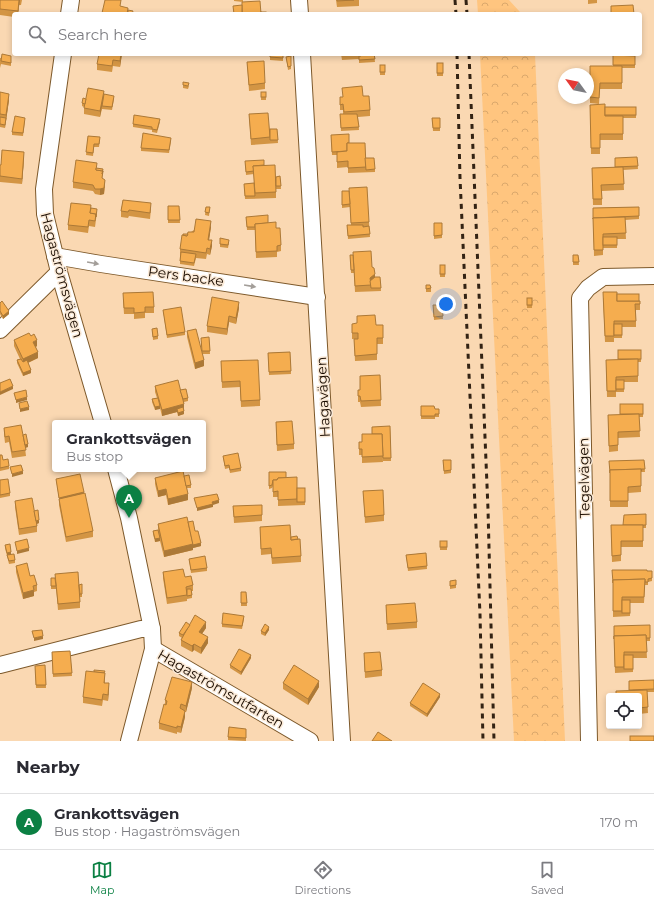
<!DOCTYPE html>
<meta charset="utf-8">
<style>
body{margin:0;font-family:Montserrat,sans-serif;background:#f7f7f7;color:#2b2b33}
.controls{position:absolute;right:12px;bottom:12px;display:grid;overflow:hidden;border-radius:4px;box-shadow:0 2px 6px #0003}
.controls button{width:36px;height:36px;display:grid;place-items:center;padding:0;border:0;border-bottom:1px solid #e1e1e2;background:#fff;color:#2b2b33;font:20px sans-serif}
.compass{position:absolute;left:558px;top:68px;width:36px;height:36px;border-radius:50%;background:#fff;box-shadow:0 2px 6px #0003;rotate:303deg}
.you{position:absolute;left:446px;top:304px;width:14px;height:14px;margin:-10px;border:3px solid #fff;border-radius:50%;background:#1a73e8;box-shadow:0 0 0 6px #1a73e833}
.badge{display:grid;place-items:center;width:26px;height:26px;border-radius:50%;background:#0b8043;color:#fff;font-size:13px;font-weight:700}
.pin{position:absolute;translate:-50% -33px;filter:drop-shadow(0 1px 2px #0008)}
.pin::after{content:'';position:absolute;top:21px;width:14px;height:12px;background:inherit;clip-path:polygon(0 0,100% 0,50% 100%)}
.popup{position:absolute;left:52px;top:420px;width:154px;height:52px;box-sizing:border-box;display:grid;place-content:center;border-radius:4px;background:#fff;filter:drop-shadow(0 1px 3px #0005);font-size:13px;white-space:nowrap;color:#7c7c81}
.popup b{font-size:15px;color:#2b2b33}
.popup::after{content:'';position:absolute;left:50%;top:100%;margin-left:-8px;border:8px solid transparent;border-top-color:#fff}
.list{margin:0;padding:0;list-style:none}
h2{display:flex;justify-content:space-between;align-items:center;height:52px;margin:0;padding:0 16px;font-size:17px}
h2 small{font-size:13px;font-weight:400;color:#7c7c81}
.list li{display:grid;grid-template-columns:26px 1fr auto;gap:12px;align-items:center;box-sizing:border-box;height:56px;padding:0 16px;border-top:1px solid #e1e1e2}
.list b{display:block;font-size:15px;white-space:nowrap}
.list p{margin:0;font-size:13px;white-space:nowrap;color:#7c7c81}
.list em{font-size:13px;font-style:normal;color:#7c7c81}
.icon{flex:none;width:22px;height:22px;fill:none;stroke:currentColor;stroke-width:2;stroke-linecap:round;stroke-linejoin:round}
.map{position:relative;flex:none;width:654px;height:741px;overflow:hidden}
.search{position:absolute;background:#fff;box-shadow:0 2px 6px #0003;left:12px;right:12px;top:12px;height:44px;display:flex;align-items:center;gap:10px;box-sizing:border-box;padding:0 14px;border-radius:4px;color:#7c7c81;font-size:15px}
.sheet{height:108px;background:#fff}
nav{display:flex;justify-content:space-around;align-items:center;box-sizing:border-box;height:56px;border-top:1px solid #e1e1e2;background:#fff;font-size:11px;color:#7c7c81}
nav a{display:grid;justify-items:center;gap:2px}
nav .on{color:#0b8043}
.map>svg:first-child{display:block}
.forest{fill:url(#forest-crowns)}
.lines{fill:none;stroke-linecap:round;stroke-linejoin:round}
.minor-casing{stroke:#7d592b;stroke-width:18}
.minor{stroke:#fff;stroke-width:16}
.rail{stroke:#332314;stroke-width:3;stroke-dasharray:5 5;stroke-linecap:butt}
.wall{fill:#d39544}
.shaded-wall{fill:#ac7937}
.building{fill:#f5ad4f;stroke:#ac7937}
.oneway{fill:#a39e99}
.labels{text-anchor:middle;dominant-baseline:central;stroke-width:3;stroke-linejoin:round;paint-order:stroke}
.street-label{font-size:14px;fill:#1a0c00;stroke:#fae9d6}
</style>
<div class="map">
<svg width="654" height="741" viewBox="0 0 654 741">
<defs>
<pattern id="forest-crowns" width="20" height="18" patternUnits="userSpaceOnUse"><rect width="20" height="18" fill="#ffc57f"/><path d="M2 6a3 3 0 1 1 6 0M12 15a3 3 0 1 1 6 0" fill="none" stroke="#daa86c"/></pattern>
</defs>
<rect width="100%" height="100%" fill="#fad8b2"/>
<g class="forest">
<path d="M477 0H509L520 12 533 14H478Z"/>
<path d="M480 54H535L565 741H514Z"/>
</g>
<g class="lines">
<g class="minor-casing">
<g id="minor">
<path d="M299 0 300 14"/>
<path d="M69 14 71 0"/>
<path d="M63 54 44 189 45 214 59 272 103 423"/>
<path d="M302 54 342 741"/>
<path d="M55 256 101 264 317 297"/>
<path d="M0 330 59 272"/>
<path d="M116 469 129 518 152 629 153 649 129 741"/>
<path d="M153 649 310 741"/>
<path d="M0 665 141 629H152"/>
<path d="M589 741 580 298 588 288 603 277 654 276"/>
</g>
</g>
<use href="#minor" class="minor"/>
<g class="rail">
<path d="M455 0 456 14"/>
<path d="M466 0 467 14"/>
<path d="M457 54 460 178 480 614 483 741"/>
<path d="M469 54 488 509 494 741"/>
</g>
</g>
<g class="wall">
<path d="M0 0H22L21 5H19L18 14H14V17L0 15Z"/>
<path d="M234 0H243V2L266 14 242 5 243 2 234 1Z"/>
<path d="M336 0H359V6L337 7Z"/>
<path d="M588 0H597V3L588 4Z"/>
<path d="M122 54 120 67 113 66 112 72 97 70V64Z"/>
<path d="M167 54H181V55L177 54V55Z"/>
<path d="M270 54H283V61L270 60Z"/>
<path d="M341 54H374L375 62 359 63V59L342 60Z"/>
<path d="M613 55 635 56V68H622V89H600L599 104 590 103V66H613Z"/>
<path d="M11 56V66L1 64 0 68V58Z"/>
<path d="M291 56V69L288 70 286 57Z"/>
<path d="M247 62 265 83V89L249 91Z"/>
<rect x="437" y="63" width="6" height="13"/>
<rect x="380" y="65" width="5" height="10"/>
<path d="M183 85 189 86 188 89 183 88Z"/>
<path d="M0 92 9 100 5 128 0 127Z"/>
<rect x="261" y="92" width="5" height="8"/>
<path d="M104 94 114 99 112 110 102 109 100 117 84 114V107L82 106V103Z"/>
<path d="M363 96 370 110V116L358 117 359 130 341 131 340 114H343V110H340V103Z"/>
<path d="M590 105 605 107H636V118H623V140H600V154H591Z"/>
<path d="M249 114 270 129H277L278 143 251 145Z"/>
<path d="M432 118H440V131H433Z"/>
<path d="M25 121 23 136 12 135V132Z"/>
<path d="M160 122 157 133 152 132V130L133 127V124Z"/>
<path d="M331 135 349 143 365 158 375 169V172L348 173V167L337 168V155H332Z"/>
<path d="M88 136 100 140 99 147H94L93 156 86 155Z"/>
<path d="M171 141 169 153 141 151V148Z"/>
<path d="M637 157 638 169 623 170 624 190 602 191V205H593L592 168 615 167Z"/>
<path d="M24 158 22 184 0 182V165Z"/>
<path d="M245 161 264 165 276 177 280 176 281 189H276V198L245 199 244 184 254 183V174L246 175Z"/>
<path d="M97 168 103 169 102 179 105 186 104 194 100 195 95 194 93 191 73 188V182Z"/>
<path d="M342 191 369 222 370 237 348 239 347 225H351L350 206V207L342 208Z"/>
<path d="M123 200 151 209 150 219 129 216 128 218 121 217V211Z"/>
<path d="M168 206H179L180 223H168Z"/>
<path d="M206 207H210L209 216 205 215Z"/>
<path d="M639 207V219L625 220 626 239H617V248H603V255L594 256 593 208Z"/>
<path d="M91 208 97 212 95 227 89 226 88 233 68 230V225Z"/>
<path d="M246 217 268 223 276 228 281 245V251L277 252V257L256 258 255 230H247Z"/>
<path d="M434 223H442V238L434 239Z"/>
<path d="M211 227 209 240 212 246 210 255 207 254 206 259 196 258 194 266 180 264V249L188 234 194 230Z"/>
<path d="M229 243 228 248 220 247V244Z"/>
<path d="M350 255 372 267 375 277H380L381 291 355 292 354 272V273H351Z"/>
<path d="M573 255H578L579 265H573Z"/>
<rect x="440" y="265" width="5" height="12"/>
<path d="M426 285 431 288V292H426Z"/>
<path d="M617 294 640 304V310H636V327H622V338H614V333V342H605L603 298Z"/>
<rect x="527" y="298" width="5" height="10"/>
<path d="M123 299 154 307V313H145V318L134 319V314H124Z"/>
<path d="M0 303 9 314 3 319 0 314Z"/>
<path d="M433 305H442L443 319 434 320Z"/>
<path d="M239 308 236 324 229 322 227 335 207 332V326Z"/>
<path d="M163 310 185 332V335L167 338Z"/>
<path d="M352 324 376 325 383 338V344H377V360L355 361 354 339H358H352Z"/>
<path d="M152 329 158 336V339L153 340Z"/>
<path d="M187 331 204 366 195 369 187 337Z"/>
<path d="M209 337 210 354H202L201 341Z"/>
<path d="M14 340 37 346 36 347 38 358 28 363 31 373 23 376 17 363V360L20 359 14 346Z"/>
<path d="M641 350V362H638V382H624V392H616V397H607L606 360H618Z"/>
<path d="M290 352 291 374 269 375 268 353Z"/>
<path d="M221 361 260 400V406L241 407 240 387 222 388Z"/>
<path d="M380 375 381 406 361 407 360 402H358V390H360Z"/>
<path d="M155 386 180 390 188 398V401L184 402V414L178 416 177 412 162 416 160 408 155 410 152 402V399L157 398 155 392Z"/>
<path d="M620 404 643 414V417H639L640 437 618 438V451L609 452 608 415H620Z"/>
<path d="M421 406 435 409H439V417H435V419H421Z"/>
<path d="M276 422 294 444V449L277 451Z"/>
<path d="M390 426 391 461H383L382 448 383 462 362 463V455H359V442H362Z"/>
<path d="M4 428 23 435 28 447 25 448 26 456 12 458 9 442 5 443 4 434Z"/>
<path d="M0 455 3 460 9 466V469L0 471Z"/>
<path d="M223 456 241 468V471L230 473 229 468 225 469Z"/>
<path d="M443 460H451V473L444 474Z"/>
<path d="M644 460 645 472H641V492L628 493V507H610V476Z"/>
<path d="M269 472 286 478 297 488H305V505L278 506V497H273V486L272 488 269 489Z"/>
<path d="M184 476 191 485V488H187L188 500 168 505 166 495 158 497 155 484V478Z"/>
<path d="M56 479 84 494 93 531V537L66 542 59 505V499Z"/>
<path d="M0 480 10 493V496L0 498Z"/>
<path d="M363 491 384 515V521L365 523Z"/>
<path d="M15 501 34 511 39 523 37 524V532L19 535 15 507Z"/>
<path d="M233 506 262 515V521L234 523Z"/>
<path d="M646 514V528H643V547H621V561L612 562 611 525H623Z"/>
<path d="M188 522 195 531 201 546 193 548V550L164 557 160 541 155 542 153 534V531L158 530V524Z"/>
<path d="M260 527 298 539 301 556V562L272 564 271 554 261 555Z"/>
<rect x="440" y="541" width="7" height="9"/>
<path d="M5 545 15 560V563L9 564 5 548Z"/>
<path d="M426 553 427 569 408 571 406 555Z"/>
<path d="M189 559 207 568V571L191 573Z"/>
<path d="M16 566 30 576 37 585V591L34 592V596L23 599 16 572Z"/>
<path d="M647 571H652V581L648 582V585H645L644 603H630V616L613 617V586Z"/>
<path d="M163 572 185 577 193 585V591H192V598L187 599V601L167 604 163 578Z"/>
<path d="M55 574 79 585 82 584V597H80V608L58 610 56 586V589H51V578H55Z"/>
<path d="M450 581 456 585V588L450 589Z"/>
<path d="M241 592H246L247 606H241Z"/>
<path d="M386 605 417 622V628L387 630Z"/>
<path d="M244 619 242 629 222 627V624Z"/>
<path d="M190 625 206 628 202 634 208 643 201 654 194 650 192 652 181 646V640L182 638 179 636V633Z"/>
<path d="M650 625V641H646L647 658H633V672L615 673 614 642Z"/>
<path d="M269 630 265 636 261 634V631Z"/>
<path d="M70 651 72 676 53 677 52 652Z"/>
<path d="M364 653 382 670V676L365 678Z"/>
<path d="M251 658 241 675 230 668V665Z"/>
<path d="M45 665 46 688H36L35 666Z"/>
<path d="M105 673V683L109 689 108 701 103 700 102 706 83 703V697Z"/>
<path d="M654 680V692H647L648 713 639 714V696L629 691Z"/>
<path d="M283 683 319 687 308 705 283 689Z"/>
<path d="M192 688 186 712H185V717L181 733 177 732V734L159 729V723L165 705V700Z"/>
<path d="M440 697 427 717 410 706V703Z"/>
<path d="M616 726H626V729L616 728Z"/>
<path d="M246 729V741L228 740V737Z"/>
</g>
<g class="shaded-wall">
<path d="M19 0H20L18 14V11Z"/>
<path d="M121 54H122L120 67V61Z"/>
<path d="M104 91V97L102 106 100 117V111Z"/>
<path d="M9 94V100L5 128 6 115Z"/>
<path d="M24 152V158L22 184V179Z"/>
<path d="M105 180 104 194 100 195V189Z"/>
<path d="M211 221V227L208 246V240Z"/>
<path d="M212 240V246L210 255V249Z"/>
<path d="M375 274V280L370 284V278Z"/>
<path d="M239 302V308L236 324V318Z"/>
<path d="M9 311V314L3 319V316Z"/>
<path d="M229 316V322L227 335V329Z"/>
<path d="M37 340V346L33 348V342Z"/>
<path d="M38 352V358L23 365V359Z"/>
<path d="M204 360V366L195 369V363Z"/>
<path d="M31 370V373L23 376V373Z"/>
<path d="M13 386V389L0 395V392Z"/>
<path d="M27 397V400L16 403V400Z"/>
<path d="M184 404V410L178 412 177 409V412L162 416V410Z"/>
<path d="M160 406V409L155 410V407Z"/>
<path d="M29 407V410L20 412V409Z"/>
<path d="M184 411V414L178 416V413Z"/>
<path d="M28 444V447L24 448V445Z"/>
<path d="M23 471V474L12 477V474Z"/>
<path d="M166 489V495L158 497V491Z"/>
<path d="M84 492V495L59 501V498Z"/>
<path d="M188 494V500L168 505V499Z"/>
<path d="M219 500V503L213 505V507L197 511V508L212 502Z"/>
<path d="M39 520V523L36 524V521Z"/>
<path d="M160 538V541L155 542V539Z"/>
<path d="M201 543V546L193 548V550L164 557V551L193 544Z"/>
<path d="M29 548V551L17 554V551Z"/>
<path d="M11 552V555L7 556V553Z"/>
<path d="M34 590V596L23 599V593Z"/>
<path d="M206 622V628L199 638V632Z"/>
<path d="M269 627V630L265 636V633Z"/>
<path d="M43 636V639L34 641V638Z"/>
<path d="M208 637V643L201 654V648Z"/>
<path d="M194 644V650L192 652V646Z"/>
<path d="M251 655V658L241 675V672Z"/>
<path d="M319 681V687L308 705V699Z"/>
<path d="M192 682V688L186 712V706Z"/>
<path d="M109 683V689L108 701V695Z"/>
<path d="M440 694V697L427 717V714Z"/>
<path d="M185 711V717L181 733V727Z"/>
</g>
<g class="building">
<path d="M0 0H19L18 11 0 9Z"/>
<path d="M105 0H121L120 6 128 8 127 14H105L102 13Z"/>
<path d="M337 0H354L337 1Z"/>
<path d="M260 1 261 14H242V2Z"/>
<path d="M242 5V14H234L233 6Z"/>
<path d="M633 5 634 14H611V6Z"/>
<path d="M128 10 133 11 132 14H128Z"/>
<rect x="261" y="12" width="5" height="2"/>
<path d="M2 54 11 56V63L1 61Z"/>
<path d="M99 54H121L120 61 113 60 112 66 97 64Z"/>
<path d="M270 54H283V58L270 57Z"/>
<path d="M361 54H374L375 59 359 60V56H361Z"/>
<path d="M613 55 635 56V65H613Z"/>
<path d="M291 56V66L288 67 286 57Z"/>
<path d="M264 61 265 83 249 85 247 62Z"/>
<rect x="437" y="63" width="6" height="10"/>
<rect x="380" y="65" width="5" height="7"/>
<path d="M590 66H622V83H600L599 98 590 97Z"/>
<path d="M183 82 189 83 188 86 183 85Z"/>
<path d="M362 86 363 96H369L370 110 344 112 343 104 340 105V97H343L342 88Z"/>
<path d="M88 88 104 91 100 111 84 108Z"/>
<path d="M0 92 9 94 6 115 0 114Z"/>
<rect x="261" y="92" width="5" height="5"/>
<path d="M104 94 114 96 112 107 102 106Z"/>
<path d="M83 98 86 99 85 104 82 103Z"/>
<path d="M605 104V116H623V134H600V148H591L590 105Z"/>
<rect x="605" y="107" width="31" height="8"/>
<path d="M268 113 270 137 251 139 249 114Z"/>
<path d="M340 114H357L359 127 341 128Z"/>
<path d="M134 115 160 119 157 130 152 129V127L133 124Z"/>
<path d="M15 116 25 118 23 133 12 132Z"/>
<path d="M0 117 6 118 5 125 0 124Z"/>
<path d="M432 118H440V128H433Z"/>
<path d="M270 129H277L278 140H270Z"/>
<path d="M143 133 171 138 169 150 141 148Z"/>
<path d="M349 134V143H347V151L332 152 331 135Z"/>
<path d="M88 136 100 137 99 144H94L93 153 86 152Z"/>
<path d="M347 143H365L366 167 348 168V161L337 162V152L347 151Z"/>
<path d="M2 150 24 152 22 179 0 176V165H1Z"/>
<path d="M637 157 638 166 615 167V158Z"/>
<path d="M365 158H374L375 169 366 170Z"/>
<path d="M76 160 97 163 96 170 103 171 102 178 105 180 104 188 100 189H95L93 185 73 182Z"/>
<path d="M264 160V165L253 166 254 171 246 172 245 161Z"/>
<path d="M275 165 276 192 255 193 253 166Z"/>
<path d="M623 167 624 184 601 185 602 199H593L592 168Z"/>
<path d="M96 168 103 169 102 174 103 171 96 170Z"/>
<path d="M280 176 281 186H276V177Z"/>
<path d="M254 183 255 196H245L244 184Z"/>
<path d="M367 187 369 222 351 223 349 188Z"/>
<path d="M342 191H349L350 204 342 205Z"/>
<path d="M123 200 151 203 150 213 129 210 128 212 121 211Z"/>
<path d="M71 203 91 205 90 213 96 214 95 221 89 220 88 227 68 225Z"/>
<path d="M168 206H179L180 220H168Z"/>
<path d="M206 207H210L209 213 205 212Z"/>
<path d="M639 207V216L593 218V219V208Z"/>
<path d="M91 208 97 209 96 217V214L90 213Z"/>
<path d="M268 215V223L255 224V227H247L246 217Z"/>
<path d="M625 217 626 233 603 234V250H594L593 218Z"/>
<path d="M196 219 211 221 208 240H212L210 249 207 248 206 253 180 249 182 235 187 236 188 232H194Z"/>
<path d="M276 222V228H280L281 245 277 246V251L256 252 255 224Z"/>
<path d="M434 223H442V235L434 236Z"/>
<path d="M347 225H363V227L369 226 370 234 348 236Z"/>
<path d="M183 234H188L187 236 183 235Z"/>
<rect x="603" y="237" width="14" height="8"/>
<path d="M220 238 229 240 228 245 220 244Z"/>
<path d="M371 251 372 267 374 268 375 274 370 278 371 285 355 286 353 252Z"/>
<path d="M181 252 196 254 194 263 180 261Z"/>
<path d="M350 255H353L354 270H351Z"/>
<path d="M573 255H578L579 262H573Z"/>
<rect x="440" y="265" width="5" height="9"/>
<path d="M375 277H380L381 288H371L370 281Z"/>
<path d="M426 285H430L431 288 426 289Z"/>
<path d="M153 292 154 307H145V312L134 313V308H124L123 293Z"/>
<path d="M603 292H617V301H640V304H635L636 321H614V336H605Z"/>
<rect x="617" y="294" width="22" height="7"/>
<path d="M212 297 239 302 236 318 229 316 227 329 207 326Z"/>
<rect x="527" y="298" width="5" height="7"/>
<path d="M2 301 9 311 3 316 0 311V303Z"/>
<path d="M433 305H442L443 316 434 317Z"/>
<path d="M181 307 185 332 167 335 163 310Z"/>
<path d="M375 315 376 325H383V338H377V354L355 356 354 339H358V333H352V324L357 323V316Z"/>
<rect x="614" y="324" width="8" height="11"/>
<path d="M157 328 158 336 153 337 152 329Z"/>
<path d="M196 329 204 360 195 363 187 331Z"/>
<path d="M29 333 31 336 34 334 37 340 33 342 38 352 23 359 14 340Z"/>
<path d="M209 337 210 351H202L201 338Z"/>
<rect x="618" y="350" width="23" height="9"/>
<path d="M290 352 291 371 269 372 268 353Z"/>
<path d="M21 359 23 362 27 360 31 370 23 373 17 360Z"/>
<path d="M638 359V376L616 377V391H607L606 360Z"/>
<path d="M258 360 260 400 241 401 240 381 222 382 221 361Z"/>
<path d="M380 375 381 400 361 401 360 396H358V390H360V376Z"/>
<path d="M10 379 13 386 0 392V383Z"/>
<path d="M178 380 184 404 162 410 155 386Z"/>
<rect x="616" y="380" width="8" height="9"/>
<path d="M186 389 188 398 183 399 180 390Z"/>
<path d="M26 390 27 397 16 400 14 393Z"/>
<path d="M158 398 160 406 155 407 152 399Z"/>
<path d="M27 401 29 407 20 409 19 403Z"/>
<rect x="620" y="404" width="23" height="10"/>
<path d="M421 406H434L435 409H439V414H435V416H421Z"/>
<path d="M183 407 184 411 178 413 177 409Z"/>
<path d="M639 414 640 431 618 432V445L609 446 608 415Z"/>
<path d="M158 421V423H151Z"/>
<path d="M292 421 294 444 277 445 276 422Z"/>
<path d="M21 425 26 450 12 452 9 436 5 437 4 428Z"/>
<path d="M390 426 391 458H383L382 434H372V427Z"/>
<path d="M26 434 28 444 25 445 23 435Z"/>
<path d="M362 434H382L383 456 362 457V449H359V442H362Z"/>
<path d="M238 453 241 468 230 470 229 465 225 466 223 456Z"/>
<path d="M0 455H2L3 460 8 459 9 466 0 468Z"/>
<path d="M443 460H451V470L444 471Z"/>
<path d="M644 460 645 469H641V471V469L610 470V473L609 461Z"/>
<path d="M21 465 23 471 12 474 10 467Z"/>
<path d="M641 469V486L628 487V501H610V470Z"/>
<path d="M183 471 188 494 168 499 166 489 158 491 155 478Z"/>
<path d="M269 472H286V478H278L277 480H273L272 485 269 486Z"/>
<path d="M80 474 84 492 59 498 56 479Z"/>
<path d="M189 475 191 485 186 486 184 476Z"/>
<path d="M297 477V499L278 500V491L273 492V480H277L278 478Z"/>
<path d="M8 479 10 493 0 495V480Z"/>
<rect x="297" y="488" width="8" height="14"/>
<path d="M383 490 384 515 365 517 363 491Z"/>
<path d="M85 493 93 531 66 537 59 499Z"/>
<path d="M217 494 219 500 212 502 213 504 197 508 194 498Z"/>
<path d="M32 498 37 526 19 529 15 501Z"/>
<path d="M262 505V515L234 517 233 506Z"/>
<path d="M38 510 39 520 36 521 34 511Z"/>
<path d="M646 514V525H623L624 515Z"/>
<path d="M187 517 193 544 164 551 158 524Z"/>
<path d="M193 521 195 531H198L201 543 193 545 188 522Z"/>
<path d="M290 525 291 540 300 539 301 556 272 558 271 548 261 549 260 527Z"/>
<path d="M611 525H643V541H621V555L612 556Z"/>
<path d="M158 530 160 538 155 539 153 531Z"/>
<path d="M297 536 298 539 291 540V537Z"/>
<path d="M27 539 29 548 17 551 15 542Z"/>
<rect x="440" y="541" width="7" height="6"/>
<path d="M10 544 11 552 7 553 5 545Z"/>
<path d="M426 553 427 566 408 568 406 555Z"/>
<path d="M14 554 15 560 9 561 7 555Z"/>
<path d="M205 556 207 568 191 570 189 559Z"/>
<path d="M27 563 30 576 34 575 37 585 33 586 34 590 23 593 16 566Z"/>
<path d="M183 569 185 577 191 576 193 585 186 587 187 595 167 598 163 572Z"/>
<path d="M612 570H647V571H652V578L648 579V582H645V579L613 580V583Z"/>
<path d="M78 572 80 602 58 604 55 574Z"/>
<path d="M51 578H55L56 586H51Z"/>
<path d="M645 579 644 597H622V611H613V580Z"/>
<path d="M456 580V585L450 586V581Z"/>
<path d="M82 584V594H80L79 585Z"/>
<path d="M187 589H191L192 595 187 596Z"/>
<path d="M241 592H246L247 603H241Z"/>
<rect x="622" y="600" width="8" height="13"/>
<path d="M415 603 417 622 387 624 386 605Z"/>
<path d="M223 613 244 616 242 626 222 624Z"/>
<path d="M195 615 206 622 199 632 208 637 201 648 194 644 192 646 181 640Z"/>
<path d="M186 622 190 625 183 635 179 633Z"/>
<path d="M265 624 269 627 265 633 261 631Z"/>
<path d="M650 625V638H646V635L614 636V639V626Z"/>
<path d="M42 630 43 636 34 638 32 631Z"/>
<path d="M646 635 647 652H624V667H615L614 636Z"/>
<path d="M239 649 251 655 241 672 230 665Z"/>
<path d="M70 651 72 673 53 674 52 652Z"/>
<path d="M380 652 382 670 365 672 364 653Z"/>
<rect x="624" y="655" width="9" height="14"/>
<path d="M45 665 46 685H36L35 666Z"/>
<path d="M294 665 319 681 308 699 283 683Z"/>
<path d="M94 670 105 671 104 673 94 672Z"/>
<path d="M86 671 105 673 104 683H109L108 695 103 694 102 700 83 697Z"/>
<path d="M172 677 192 682 186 706 181 704 180 708 185 711 181 727 177 726V728L159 723 164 704 166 705 167 701 165 700Z"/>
<path d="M654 680V689L629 690V681Z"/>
<path d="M423 683 440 694 427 714 410 703Z"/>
<path d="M647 690 648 707 639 708V696H616V691Z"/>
<path d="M229 727 246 729V738L228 737Z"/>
<path d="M378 732 392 741H372Z"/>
<rect x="630" y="736" width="24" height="5"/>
</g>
<defs><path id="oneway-solid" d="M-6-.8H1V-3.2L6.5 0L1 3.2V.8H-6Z"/></defs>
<g class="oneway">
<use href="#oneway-solid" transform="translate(93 263) rotate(10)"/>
<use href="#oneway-solid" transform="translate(250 286) rotate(9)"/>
</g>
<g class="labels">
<g class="street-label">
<text transform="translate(62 275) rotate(75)">Hagaströmsvägen</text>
<text transform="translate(186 276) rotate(8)">Pers backe</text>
<text transform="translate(323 397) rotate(-93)">Hagavägen</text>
<text transform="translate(584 478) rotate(-91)">Tegelvägen</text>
<text transform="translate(221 689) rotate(30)">Hagaströmsutfarten</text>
</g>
</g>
</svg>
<div class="controls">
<button><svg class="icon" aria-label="locate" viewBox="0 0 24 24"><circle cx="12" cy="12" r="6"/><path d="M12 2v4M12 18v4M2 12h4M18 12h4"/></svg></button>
</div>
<svg class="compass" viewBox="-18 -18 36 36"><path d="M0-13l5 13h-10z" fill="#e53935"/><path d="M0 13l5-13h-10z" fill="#7c7c81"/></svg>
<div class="you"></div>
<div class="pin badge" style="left:129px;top:518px">A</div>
<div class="popup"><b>Grankottsvägen</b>Bus stop</div>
<div class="search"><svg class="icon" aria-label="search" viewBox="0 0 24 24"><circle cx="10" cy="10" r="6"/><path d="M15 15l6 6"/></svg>Search here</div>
</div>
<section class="sheet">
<h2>Nearby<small></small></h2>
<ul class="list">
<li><span class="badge">A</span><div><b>Grankottsvägen</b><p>Bus stop · Hagaströmsvägen</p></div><em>170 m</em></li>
</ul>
</section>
<nav>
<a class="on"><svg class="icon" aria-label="map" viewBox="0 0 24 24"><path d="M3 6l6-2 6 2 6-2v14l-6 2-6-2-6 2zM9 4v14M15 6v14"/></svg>Map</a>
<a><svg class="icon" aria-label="directions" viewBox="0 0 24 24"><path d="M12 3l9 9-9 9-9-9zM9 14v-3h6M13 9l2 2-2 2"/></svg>Directions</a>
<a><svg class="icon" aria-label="saved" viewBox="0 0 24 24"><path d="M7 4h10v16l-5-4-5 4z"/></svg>Saved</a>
</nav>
